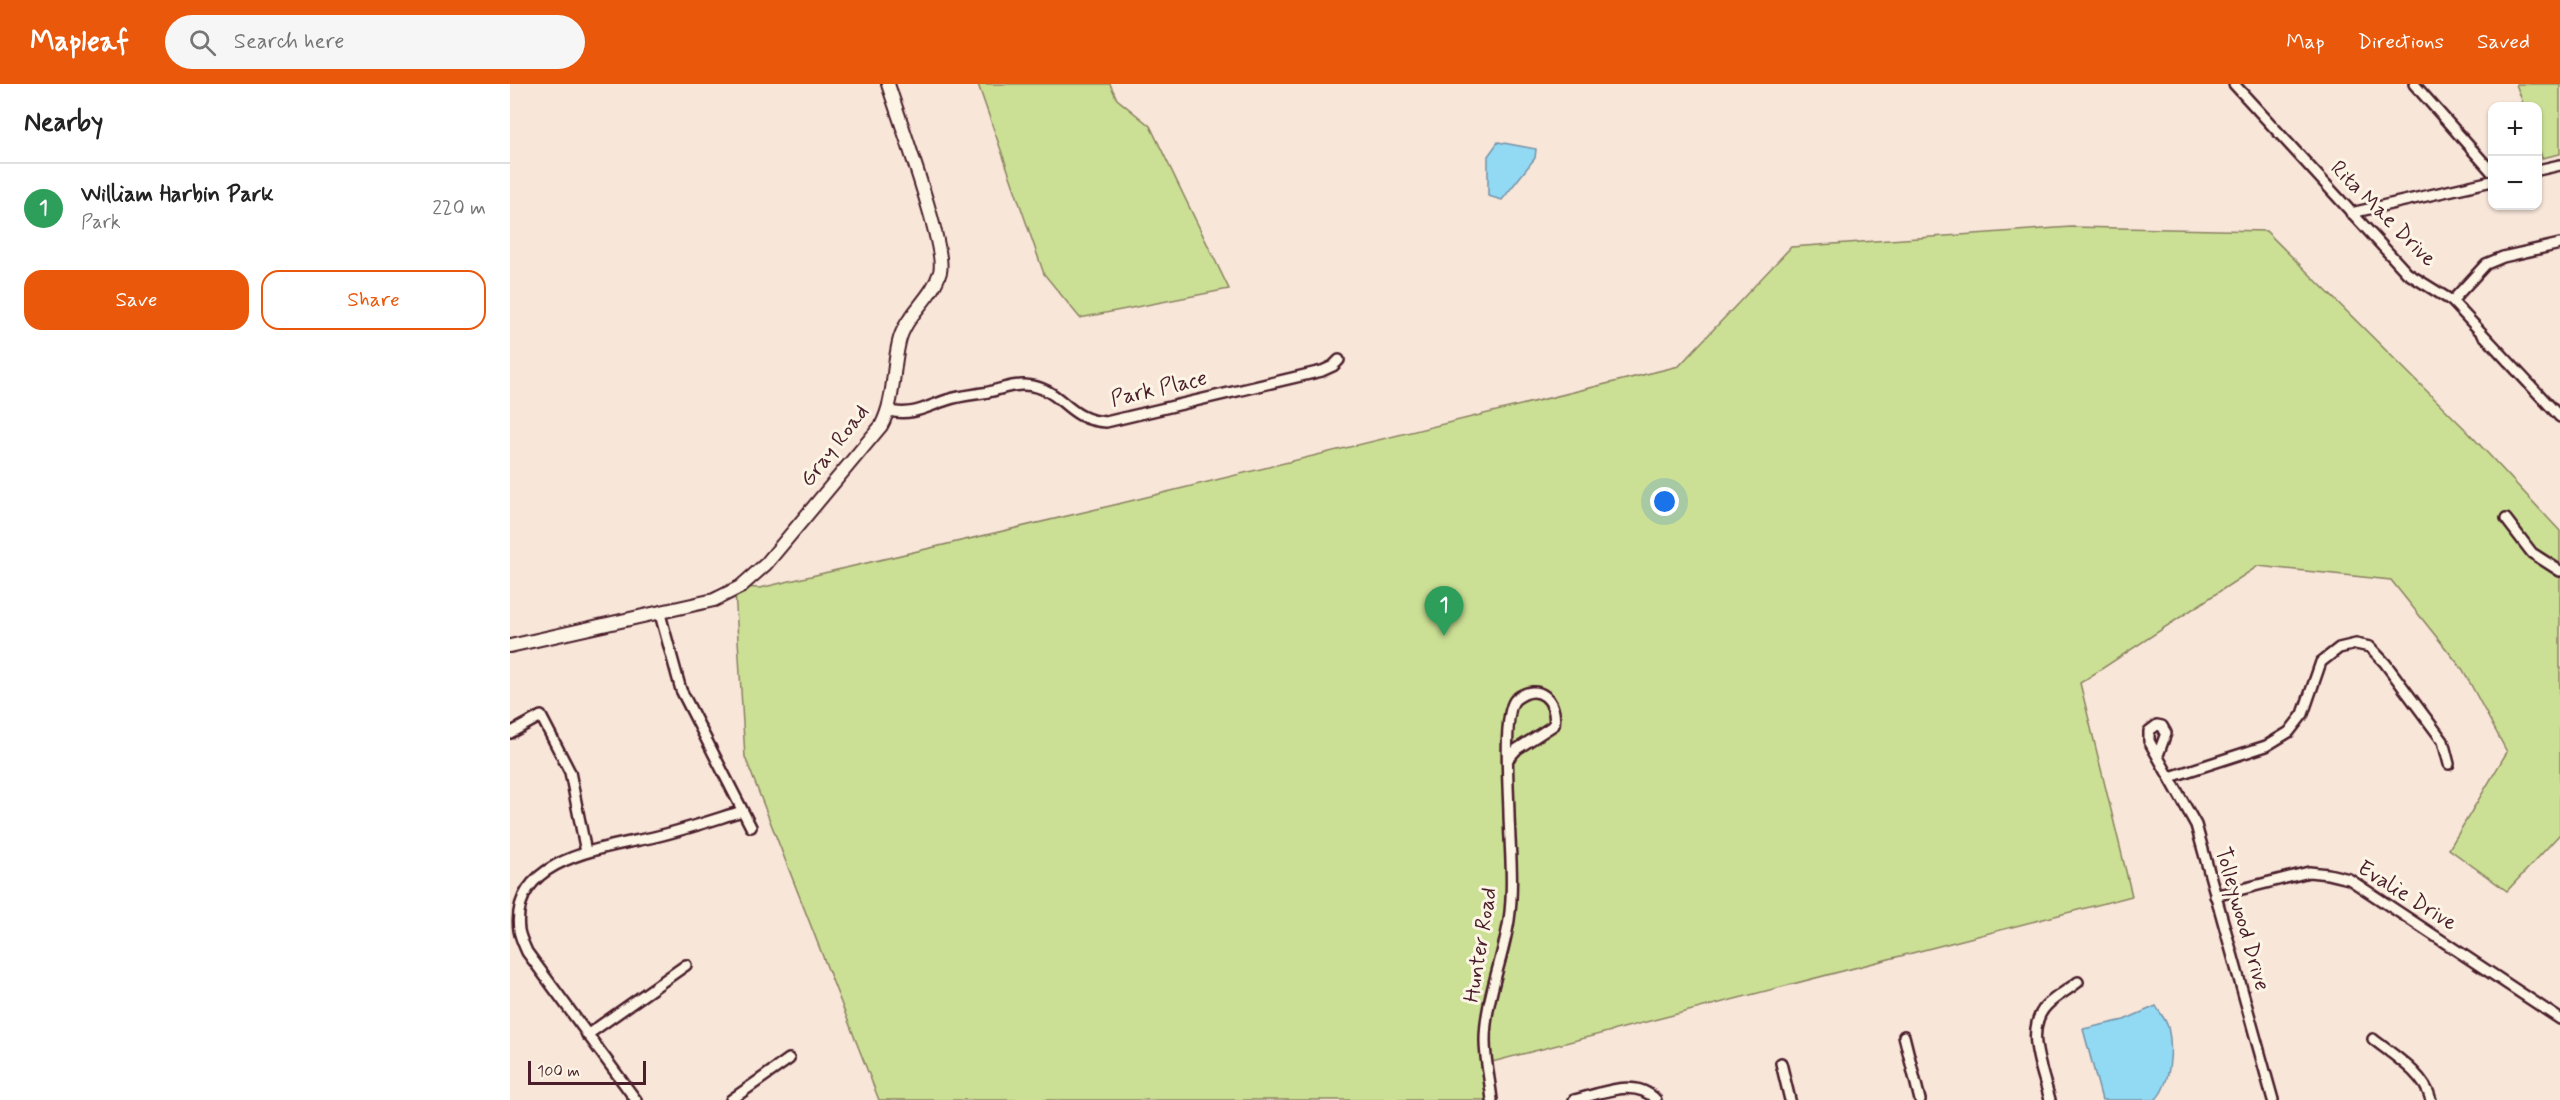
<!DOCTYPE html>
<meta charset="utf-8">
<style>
body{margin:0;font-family:Mynerve,sans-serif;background:#f6f6f6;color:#222}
.controls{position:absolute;right:18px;top:18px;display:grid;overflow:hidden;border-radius:12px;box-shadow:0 2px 4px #0004}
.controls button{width:54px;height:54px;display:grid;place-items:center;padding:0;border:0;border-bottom:2px solid #e0e0e0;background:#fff;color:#222;font:30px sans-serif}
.scale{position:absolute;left:18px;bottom:15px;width:118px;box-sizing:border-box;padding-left:6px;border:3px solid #4a1f2b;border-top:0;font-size:16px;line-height:21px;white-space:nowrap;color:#4a1f2b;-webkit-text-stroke:4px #fcf5e5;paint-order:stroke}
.you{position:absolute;left:1155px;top:418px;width:21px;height:21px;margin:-15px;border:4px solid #fff;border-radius:50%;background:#1a73e8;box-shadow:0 0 0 9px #1a73e833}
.badge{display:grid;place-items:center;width:39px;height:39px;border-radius:50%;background:#ea580c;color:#fff;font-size:20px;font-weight:700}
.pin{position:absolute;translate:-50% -50px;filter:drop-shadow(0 2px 3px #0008)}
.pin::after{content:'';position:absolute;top:32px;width:21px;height:18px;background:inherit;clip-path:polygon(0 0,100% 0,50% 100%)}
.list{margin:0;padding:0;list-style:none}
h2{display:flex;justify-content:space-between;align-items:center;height:78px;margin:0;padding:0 24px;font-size:26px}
h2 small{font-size:20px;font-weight:400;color:#767676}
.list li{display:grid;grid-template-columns:39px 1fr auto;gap:18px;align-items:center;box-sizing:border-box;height:90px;padding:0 24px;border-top:2px solid #e0e0e0}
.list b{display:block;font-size:22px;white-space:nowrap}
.list p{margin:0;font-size:20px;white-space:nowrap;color:#767676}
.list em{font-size:20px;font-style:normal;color:#767676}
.actions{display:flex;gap:12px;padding:18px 24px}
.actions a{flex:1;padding:14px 0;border:2px solid #ea580c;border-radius:18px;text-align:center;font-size:21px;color:#ea580c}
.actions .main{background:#ea580c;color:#fff}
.icon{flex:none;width:33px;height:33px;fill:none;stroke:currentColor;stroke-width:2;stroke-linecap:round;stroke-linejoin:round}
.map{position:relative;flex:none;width:2050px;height:1016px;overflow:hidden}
header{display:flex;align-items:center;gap:36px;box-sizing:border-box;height:84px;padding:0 30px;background:#ea580c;color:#fff}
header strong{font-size:28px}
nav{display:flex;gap:33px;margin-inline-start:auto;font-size:21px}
.search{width:420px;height:54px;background:#f6f6f6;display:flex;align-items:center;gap:15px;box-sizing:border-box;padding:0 21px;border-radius:33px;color:#767676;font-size:22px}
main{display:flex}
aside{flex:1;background:#fff}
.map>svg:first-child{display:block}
.green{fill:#cbe095;stroke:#8a8060;stroke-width:1.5}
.water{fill:#92daf4;stroke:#758fa4;stroke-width:1.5}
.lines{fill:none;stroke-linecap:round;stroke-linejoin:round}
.minor-casing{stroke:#4a1f2b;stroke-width:14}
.tertiary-casing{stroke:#4a1f2b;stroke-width:16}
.minor{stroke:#fcf5e5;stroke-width:9}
.tertiary{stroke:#fcf5e5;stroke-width:12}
.labels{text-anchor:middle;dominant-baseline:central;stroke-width:6;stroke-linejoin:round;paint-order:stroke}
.street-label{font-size:22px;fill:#4a1f2b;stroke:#fcf5e5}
</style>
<header>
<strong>Mapleaf</strong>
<div class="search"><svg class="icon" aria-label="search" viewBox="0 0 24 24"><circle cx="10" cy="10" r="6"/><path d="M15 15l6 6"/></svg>Search here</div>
<nav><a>Map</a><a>Directions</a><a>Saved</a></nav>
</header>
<main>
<aside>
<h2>Nearby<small></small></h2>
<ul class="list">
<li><span class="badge" style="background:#2e9e5b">1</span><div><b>William Harbin Park</b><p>Park</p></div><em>220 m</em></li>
</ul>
<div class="actions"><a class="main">Save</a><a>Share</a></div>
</aside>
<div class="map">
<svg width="2050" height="1016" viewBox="0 0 2050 1016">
<rect width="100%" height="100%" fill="#f8e6d9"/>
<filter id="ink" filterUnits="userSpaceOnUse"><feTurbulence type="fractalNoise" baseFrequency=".0167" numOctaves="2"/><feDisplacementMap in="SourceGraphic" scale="12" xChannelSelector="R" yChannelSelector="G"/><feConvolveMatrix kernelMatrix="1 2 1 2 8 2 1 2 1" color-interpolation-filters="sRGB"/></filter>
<g filter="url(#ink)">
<g class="green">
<path d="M468 0H600L607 15 640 42 719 205 570 234 534 190Z"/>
<path d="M2006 0H2050V70L2032 74 2028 61V22H2014Z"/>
<path d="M1561 143 1756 147 1956 346 2050 447V750L1997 807 1939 765 1997 668 1953 586 1881 496 1748 482 1570 599 1622 812 978 979 981 1016H369L235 673 225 506 230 503 250 504 604 421 1169 282 1281 163Z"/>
</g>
<g class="water">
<path d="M988 58 1026 65 1025 74 992 116 978 112V72Z"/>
<path d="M1646 922C1650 929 1656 936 1658 943 1663 964 1661 1001 1645 1016H1592L1573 945 1614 936Z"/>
</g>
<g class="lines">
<g class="minor-casing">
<g id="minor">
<path d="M1724 0 1897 189 1942 217 2050 333"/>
<path d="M1904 0 1982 88"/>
<path d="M2028 86 2050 81"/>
<path d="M1841 129 1982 97"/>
<path d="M1942 217 1976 180 1993 173 2050 160"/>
<path d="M379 327C404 332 415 323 437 316 449 312 461 311 473 309 487 307 500 300 514 301 554 303 554 336 596 338L812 287 823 282 829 276"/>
<path d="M1996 435 2022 469 2050 487"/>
<path d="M150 530 171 606 241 743"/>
<path d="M0 649 31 632 60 688 76 768"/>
<path d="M1648 671 1656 649 1652 642 1647 641 1639 647V657L1686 741 1763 1016"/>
<path d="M1660 693 1756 662 1779 648 1793 630 1811 578 1829 564 1846 560 1860 563 1875 579 1933 657 1939 680"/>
<path d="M1705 812 1799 788 1818 790 1839 795 2050 935"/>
<path d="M77 951 176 881"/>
<path d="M1394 952 1410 1016"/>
<path d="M1863 955C1883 971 1915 990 1921 1016"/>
<path d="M1271 979 1280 1016"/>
<path d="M126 1016 17 868C14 861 10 853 9 846 0 774 95 764 144 753 174 746 203 736 232 727"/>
<path d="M221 1016 279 975"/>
<path d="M982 1016C980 997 975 976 975 957 975 916 993 876 999 836 1004 802 1000 765 999 731 999 710 992 626 1006 615 1029 597 1048 617 1044 641L1007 665 998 675"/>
<path d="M1064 1016C1091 1010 1125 993 1146 1016"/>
<path d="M1540 1016C1533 987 1513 945 1537 921 1546 912 1558 906 1568 898"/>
</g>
</g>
<g class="tertiary-casing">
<path id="tertiary" d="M0 562 204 516 230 503 256 480 371 342C385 316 382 287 389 258 395 231 422 215 430 188 437 164 388 32 378 0"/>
</g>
<use href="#minor" class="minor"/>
<use href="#tertiary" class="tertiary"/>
</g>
</g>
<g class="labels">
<g class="street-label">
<text transform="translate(1873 130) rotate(45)">Rita Mae Drive</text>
<text transform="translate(649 305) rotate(-13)">Park Place</text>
<text transform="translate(325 362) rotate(-52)">Gray Road</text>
<text transform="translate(1897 812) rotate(32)">Evalie Drive</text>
<text transform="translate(1732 835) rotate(74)">Tolleywood Drive</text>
<text transform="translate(971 861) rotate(-81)">Hunter Road</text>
</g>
</g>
</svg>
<div class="controls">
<button>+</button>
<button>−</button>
</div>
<div class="scale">100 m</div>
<div class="you"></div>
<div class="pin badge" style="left:934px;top:552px;background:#2e9e5b">1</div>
</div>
</main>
